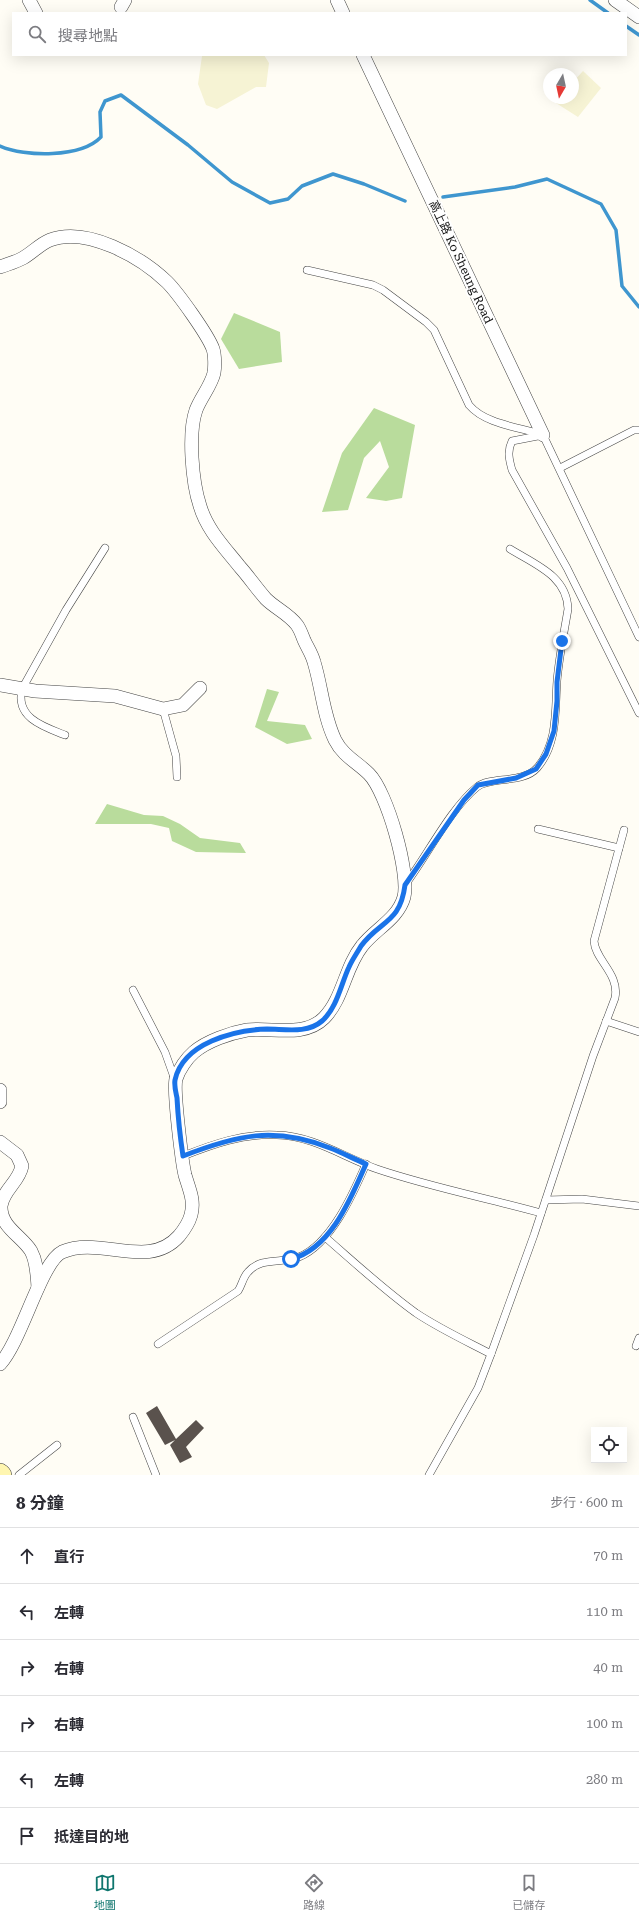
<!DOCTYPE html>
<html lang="zh-TW">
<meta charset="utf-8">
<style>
body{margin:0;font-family:"Roboto Serif","Noto Sans TC",serif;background:#f7f7f7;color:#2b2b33}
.controls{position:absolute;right:12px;bottom:12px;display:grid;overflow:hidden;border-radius:0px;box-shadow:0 4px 16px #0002}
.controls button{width:36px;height:36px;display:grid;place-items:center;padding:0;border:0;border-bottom:1px solid #e1e1e2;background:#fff;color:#2b2b33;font:20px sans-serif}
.compass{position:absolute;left:543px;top:68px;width:36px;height:36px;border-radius:50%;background:#fff;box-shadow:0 4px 16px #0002;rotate:189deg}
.stop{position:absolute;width:12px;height:12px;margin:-9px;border:3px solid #1a73e8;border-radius:50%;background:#fff}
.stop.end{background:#1a73e8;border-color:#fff;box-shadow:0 1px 4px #0008}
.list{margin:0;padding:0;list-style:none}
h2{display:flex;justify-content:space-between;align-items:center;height:52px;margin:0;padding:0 16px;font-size:17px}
h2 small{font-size:13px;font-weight:400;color:#7c7c81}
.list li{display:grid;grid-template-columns:26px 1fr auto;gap:12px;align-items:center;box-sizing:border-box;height:56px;padding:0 16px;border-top:1px solid #e1e1e2}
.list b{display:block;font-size:15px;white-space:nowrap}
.list em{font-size:13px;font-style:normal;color:#7c7c81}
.icon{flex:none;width:22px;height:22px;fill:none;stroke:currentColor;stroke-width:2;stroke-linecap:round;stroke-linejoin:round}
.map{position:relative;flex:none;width:639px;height:1475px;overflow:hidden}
.search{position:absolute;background:#fff;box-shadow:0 4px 16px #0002;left:12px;right:12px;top:12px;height:44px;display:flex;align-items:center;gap:10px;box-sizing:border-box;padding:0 14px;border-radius:0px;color:#7c7c81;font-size:15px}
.sheet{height:388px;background:#fff}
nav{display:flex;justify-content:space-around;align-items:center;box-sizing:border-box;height:56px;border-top:1px solid #e1e1e2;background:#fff;font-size:11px;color:#7c7c81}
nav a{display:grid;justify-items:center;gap:2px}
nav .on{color:#0f766e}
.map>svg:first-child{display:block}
.farmland{fill:#f6f3d4}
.forest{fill:#b9dc9c}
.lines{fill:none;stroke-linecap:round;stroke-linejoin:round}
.stream{stroke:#3f96cf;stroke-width:3.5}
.building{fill:#5a524d}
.service-casing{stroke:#444;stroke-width:8}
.minor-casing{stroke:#444;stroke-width:14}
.secondary-casing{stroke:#333;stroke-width:20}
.service{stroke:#fff;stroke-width:7}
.minor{stroke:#fff;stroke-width:13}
.secondary{stroke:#fff6b0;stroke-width:19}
.route{stroke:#1a73e8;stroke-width:5}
.labels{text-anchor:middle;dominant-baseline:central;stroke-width:4;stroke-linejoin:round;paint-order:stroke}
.street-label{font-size:12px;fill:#111;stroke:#fff}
</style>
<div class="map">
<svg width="639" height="1475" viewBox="0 0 639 1475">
<rect width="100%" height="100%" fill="#fffdf5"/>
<g class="farmland">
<path d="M204 55H264L269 63 266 87H256L217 109 206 105 198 84 202 56Z"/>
<path d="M583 71 601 88 578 117 556 103 560 98H573V82Z"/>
</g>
<g class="forest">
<path d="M234 313 280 332 282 362 239 369 221 339Z"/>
<path d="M374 408 415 425 402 498 386 501 366 498 389 467 380 441 364 458 348 510 322 512 342 453Z"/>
<path d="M267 689 279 692 267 721 305 725 312 739 287 744 255 727Z"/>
<path d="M107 804 144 815 163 816 180 824 200 838 240 843 246 853 196 852 172 841 169 828 151 824H95Z"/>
</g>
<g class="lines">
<g class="stream">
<path d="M590 0 608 13"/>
<path d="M626 26 639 35"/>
<path d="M0 146C25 157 81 158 101 137L100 112 105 101 121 95 188 145 232 182 270 203 288 199 302 186 333 174 364 184 405 201"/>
<path d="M443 197 515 187 547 179 601 204 616 230 622 286 639 307"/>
</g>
</g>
<path class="building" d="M157 1406 176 1439 196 1420 204 1428 186 1447 192 1457 180 1463 170 1445 175 1440 165 1445 146 1413Z"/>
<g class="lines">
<g class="service-casing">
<g id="service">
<path d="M307 270 373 285 383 290 426 322 434 330 469 405C485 424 518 427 541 434"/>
<path d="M543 435 512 441C507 451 509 459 512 470L567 568 639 713"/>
<path d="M543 435 639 637"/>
<path d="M560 468 634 430H639"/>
<path d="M163 709 176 756 177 777"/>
<path d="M65 735C44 727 15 718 22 689L66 610 105 548"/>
<path d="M538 829 619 848"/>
<path d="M405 885C427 856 450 809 477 787 490 776 523 784 537 768 558 744 555 710 557 681 559 657 564 633 568 609 567 576 536 565 510 549"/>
<path d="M133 990 165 1052 175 1080"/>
<path d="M606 1021 639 1032"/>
<path d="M183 1156C213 1144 244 1133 277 1135 314 1136 343 1157 377 1169 430 1187 487 1198 541 1213"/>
<path d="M546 1200 582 1199 639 1206"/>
<path d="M325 1237C355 1263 384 1290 416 1313 440 1329 466 1341 491 1354"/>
<path d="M158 1344 238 1291C242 1285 243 1277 248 1272 262 1256 282 1264 299 1257 331 1244 353 1194 366 1164"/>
<path d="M636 1346 639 1338"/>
<path d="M133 1417 156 1475"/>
<path d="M19 1475 57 1445"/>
<path d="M429 1475 478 1388 491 1354 534 1235 593 1056 615 998C620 974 595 960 594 941L624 830"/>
</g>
</g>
<g class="minor-casing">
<g id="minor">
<path d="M29 0 36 13"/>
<path d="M337 0 343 13"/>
<path d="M615 0 639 17"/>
<path d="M121 7 125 0"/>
<path d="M363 55 543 435"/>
<path d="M0 267C8 264 16 262 23 258 32 253 40 244 50 240 87 226 141 257 167 282 178 293 208 335 213 349 215 355 215 367 214 373 211 386 201 397 196 410 188 433 192 482 200 506 207 530 225 548 240 567 249 577 257 589 266 599 275 608 289 614 297 625 300 629 302 635 304 640 307 647 312 654 314 662 322 688 323 715 335 740 343 756 357 762 369 774 387 792 410 873 404 897 398 919 375 929 362 946 345 967 343 999 324 1018 304 1038 272 1027 247 1030 230 1033 207 1041 194 1052 187 1058 179 1069 176 1079 173 1090 182 1162 185 1175 189 1189 195 1200 191 1215 189 1222 184 1230 179 1236 148 1271 100 1235 62 1252 41 1262 22 1340 0 1364"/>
<path d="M0 685 35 691 115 696 163 709 183 705 200 688"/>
<path d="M0 1090V1102"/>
<path d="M0 1142 17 1155 22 1166C19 1182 3 1190 1 1206 0 1227 22 1236 31 1251 37 1262 37 1275 38 1287"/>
</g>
</g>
<g class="secondary-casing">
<path id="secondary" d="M0 1473 2 1475"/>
</g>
<use href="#service" class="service"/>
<use href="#minor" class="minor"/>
<use href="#secondary" class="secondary"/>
</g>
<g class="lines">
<path class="route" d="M291 1259C331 1249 351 1198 366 1164 354 1159 343 1153 330 1148 274 1126 237 1135 183 1156 180 1136 178 1117 177 1098 176 1093 174 1086 175 1080 183 1043 234 1030 267 1029 285 1029 307 1034 322 1021 337 1008 341 984 349 967 352 960 357 953 361 946 380 920 400 924 405 885L464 800 478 785 516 778 536 769 546 754 554 731 557 701V682L562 641"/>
</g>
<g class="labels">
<g class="street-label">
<text transform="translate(461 262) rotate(65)">高上路 Ko Sheung Road</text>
</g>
</g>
</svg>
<div class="controls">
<button><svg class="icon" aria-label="locate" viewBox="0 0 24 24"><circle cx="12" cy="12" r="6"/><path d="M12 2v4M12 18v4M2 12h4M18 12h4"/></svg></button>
</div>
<svg class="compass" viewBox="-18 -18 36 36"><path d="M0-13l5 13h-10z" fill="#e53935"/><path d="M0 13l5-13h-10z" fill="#7c7c81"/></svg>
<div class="stop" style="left:291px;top:1259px"></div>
<div class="stop end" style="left:562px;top:641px"></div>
<div class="search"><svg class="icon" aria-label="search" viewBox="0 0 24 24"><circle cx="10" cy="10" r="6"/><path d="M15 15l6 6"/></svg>搜尋地點</div>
</div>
<section class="sheet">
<h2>8 分鐘<small>步行 · 600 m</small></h2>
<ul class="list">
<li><svg class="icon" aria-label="ahead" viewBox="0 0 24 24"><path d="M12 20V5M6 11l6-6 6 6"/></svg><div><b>直行</b></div><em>70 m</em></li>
<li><svg class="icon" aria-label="left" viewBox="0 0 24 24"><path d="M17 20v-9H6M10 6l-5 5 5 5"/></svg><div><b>左轉</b></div><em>110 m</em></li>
<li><svg class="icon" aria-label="right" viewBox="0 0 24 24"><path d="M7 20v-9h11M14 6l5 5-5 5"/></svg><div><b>右轉</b></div><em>40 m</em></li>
<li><svg class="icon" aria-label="right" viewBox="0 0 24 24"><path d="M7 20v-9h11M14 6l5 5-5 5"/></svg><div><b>右轉</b></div><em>100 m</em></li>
<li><svg class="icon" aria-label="left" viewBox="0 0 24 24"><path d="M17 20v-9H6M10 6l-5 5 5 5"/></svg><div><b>左轉</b></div><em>280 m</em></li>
<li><svg class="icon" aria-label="arrive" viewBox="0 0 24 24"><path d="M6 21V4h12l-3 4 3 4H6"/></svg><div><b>抵達目的地</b></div></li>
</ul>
</section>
<nav>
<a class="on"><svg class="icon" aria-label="map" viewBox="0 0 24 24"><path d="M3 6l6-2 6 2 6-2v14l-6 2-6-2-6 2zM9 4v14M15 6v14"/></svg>地圖</a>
<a><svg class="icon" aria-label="directions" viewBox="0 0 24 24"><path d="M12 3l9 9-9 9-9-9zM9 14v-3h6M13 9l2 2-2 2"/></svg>路線</a>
<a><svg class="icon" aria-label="saved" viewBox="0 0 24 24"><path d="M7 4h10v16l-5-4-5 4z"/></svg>已儲存</a>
</nav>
